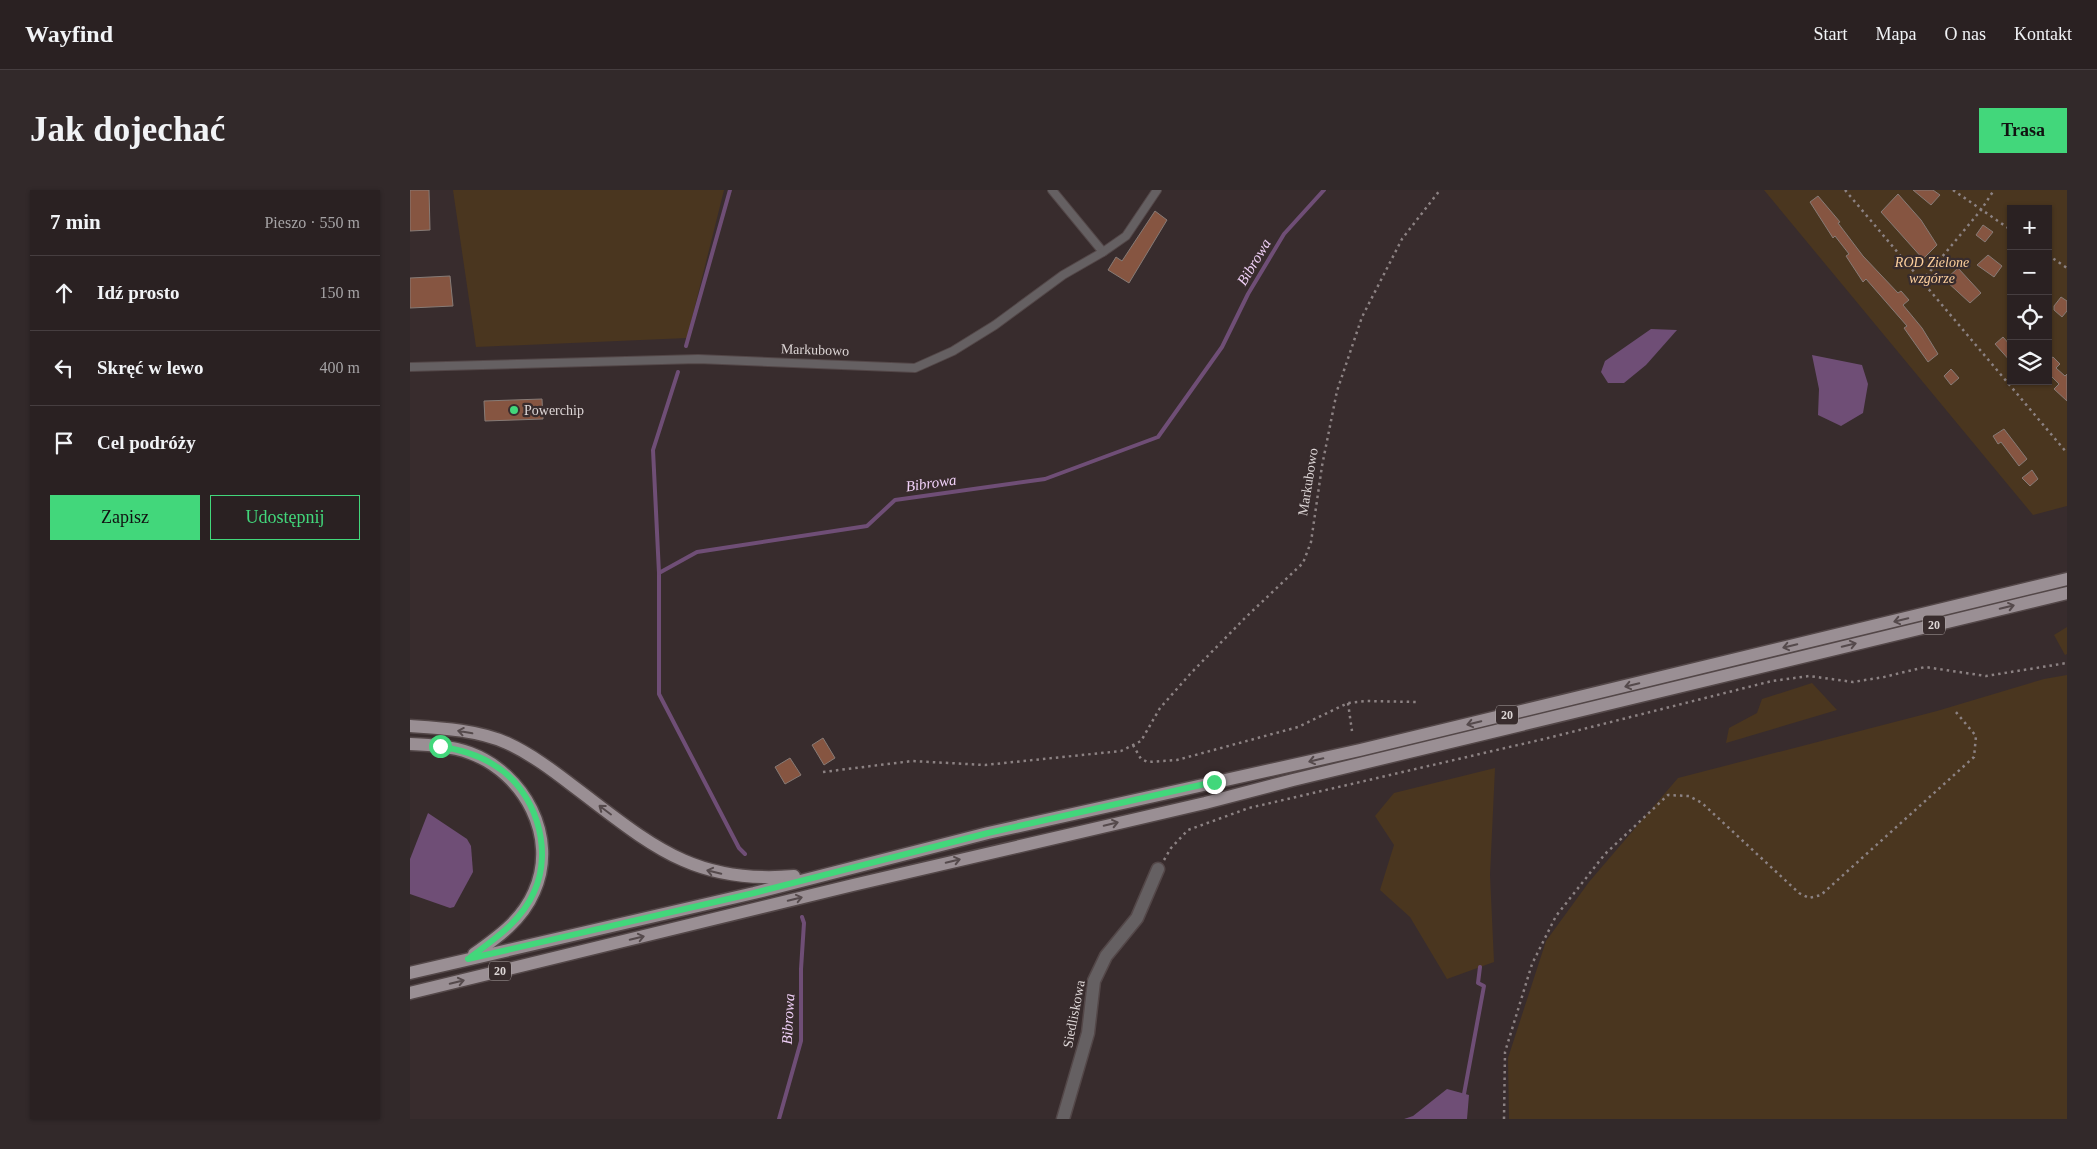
<!DOCTYPE html>
<html lang="pl">
<meta charset="utf-8">
<style>
body{margin:0;font-family:"Times New Roman",serif;background:#32292a;color:#f1f3f6}
.controls{position:absolute;right:15px;top:15px;display:grid;overflow:hidden;border-radius:0px;box-shadow:0 1px 4px #0004}
.controls button{width:45px;height:45px;display:grid;place-items:center;padding:0;border:0;border-bottom:1px solid #463e40;background:#2a2122;color:#f1f3f6;font:25px sans-serif}
.stop{position:absolute;width:15px;height:15px;margin:-11px;border:4px solid #42d77b;border-radius:50%;background:#fff}
.stop.end{background:#42d77b;border-color:#fff;box-shadow:0 1px 5px #0008}
.list{margin:0;padding:0;list-style:none}
h2{display:flex;justify-content:space-between;align-items:center;height:65px;margin:0;padding:0 20px;font-size:21px}
h2 small{font-size:16px;font-weight:400;color:#a5a3a5}
.list li{display:grid;grid-template-columns:32px 1fr auto;gap:15px;align-items:center;box-sizing:border-box;height:75px;padding:0 20px;border-top:1px solid #463e40}
.list b{display:block;font-size:19px;white-space:nowrap}
.list em{font-size:16px;font-style:normal;color:#a5a3a5}
.actions{display:flex;gap:10px;padding:15px 20px}
.actions a{flex:1;padding:11px 0;border:1px solid #42d77b;border-radius:0px;text-align:center;font-size:18px;color:#42d77b}
.actions .main{background:#42d77b;color:#111}
.icon{flex:none;width:28px;height:28px;fill:none;stroke:currentColor;stroke-width:2;stroke-linecap:round;stroke-linejoin:round}
.map{position:relative;flex:none;width:1657px;height:929px;overflow:hidden;border-radius:0px}
header{display:flex;align-items:center;gap:30px;box-sizing:border-box;height:70px;padding:0 25px;background:#2a2122;border-bottom:1px solid #463e40}
header strong{font-size:24px}
nav{display:flex;gap:28px;margin-inline-start:auto;font-size:18px}
.intro{display:flex;align-items:center;justify-content:space-between;box-sizing:border-box;height:120px;padding:0 30px}
h1{margin:0;font-size:35px}
.button{padding:12px 22px;border-radius:0px;background:#42d77b;color:#111;font-size:18px;font-weight:700}
main{display:flex;gap:30px;padding:0 30px}
aside{flex:1;background:#2a2122;border-radius:0px;box-shadow:0 1px 4px #0004}
.map>svg:first-child{display:block}
.green{fill:#4a361f;fill-rule:evenodd}
.water{fill:#6f4e76}
.lines{fill:none;stroke-linecap:round;stroke-linejoin:round}
.stream{stroke:#6f4e76;stroke-width:4}
.building{fill:#865541;stroke:#877b76}
.lane-casing{stroke:#534748;stroke-width:10}
.street-casing{stroke:#534748;stroke-width:15}
.primary-casing{stroke:#534748;stroke-width:15}
.path{stroke:#8c8283;stroke-width:2.5;stroke-dasharray:2.5 4;stroke-linecap:butt}
.lane{stroke:#656062;stroke-width:8}
.street{stroke:#656062;stroke-width:12}
.primary{stroke:#9a8f94;stroke-width:12}
.oneway{stroke:#554a4c}
.route{stroke:#42d77b;stroke-width:6}
.poi-dot{fill:#42d77b;stroke:#382c2d;stroke-width:2}
.labels{text-anchor:middle;dominant-baseline:central;stroke-width:4.5;stroke-linejoin:round;paint-order:stroke}
.shield{fill:#382c2d;stroke:#aca4a4;stroke-width:1}
.shield-label{font-size:12px;font-weight:bold;fill:#ded7d7}
.park-label{font-size:14px;font-style:italic;fill:#fdd09d;stroke:#382c2d}
.street-label{font-size:14px;fill:#ded7d7;stroke:#382c2d}
.poi-label{font-size:14px;fill:#ded7d7;stroke:#382c2d;text-anchor:start}
.water-label{font-size:15px;font-style:italic;fill:#f1d1f8;stroke:#382c2d}
</style>
<header>
<strong>Wayfind</strong>
<nav><a>Start</a><a>Mapa</a><a>O nas</a><a>Kontakt</a></nav>
</header>
<div class="intro"><h1>Jak dojechać</h1><a class="button">Trasa</a></div>
<main>
<aside>
<h2>7 min<small>Pieszo · 550 m</small></h2>
<ul class="list">
<li><svg class="icon" aria-label="ahead" viewBox="0 0 24 24"><path d="M12 20V5M6 11l6-6 6 6"/></svg><div><b>Idź prosto</b></div><em>150 m</em></li>
<li><svg class="icon" aria-label="left" viewBox="0 0 24 24"><path d="M17 20v-9H6M10 6l-5 5 5 5"/></svg><div><b>Skręć w lewo</b></div><em>400 m</em></li>
<li><svg class="icon" aria-label="arrive" viewBox="0 0 24 24"><path d="M6 21V4h12l-3 4 3 4H6"/></svg><div><b>Cel podróży</b></div></li>
</ul>
<div class="actions"><a class="main">Zapisz</a><a>Udostępnij</a></div>
</aside>
<div class="map">
<svg width="1657" height="929" viewBox="0 0 1657 929">
<rect width="100%" height="100%" fill="#382c2d"/>
<g class="green">
<path d="M43 0H314L277 148 66 157Z"/>
<path d="M1354 0H1657V316L1623 325ZM1601 19H1638V191H1601Z"/>
<path d="M1657 437V464L1655 465 1644 445Z"/>
<path d="M1657 485V929H1099L1098 868 1136 751 1179 692 1268 588 1527 521 1634 489Z"/>
<path d="M1402 493 1427 520 1316 553 1319 538 1347 523 1352 509Z"/>
<path d="M1085 578 1080 685 1084 772 1037 789 1000 727 970 700 984 655 965 626 984 603Z"/>
</g>
<g class="water">
<path d="M1241 139 1267 140 1236 175 1214 193H1198L1191 182 1195 171Z"/>
<path d="M1402 165 1452 175 1458 194 1453 223 1431 236 1408 225 1409 199Z"/>
<path d="M18 623 57 649 61 656 63 682 44 717 40 718 0 704V669Z"/>
<path d="M1037 899 1059 905 1057 929H994L1003 926Z"/>
</g>
<g class="lines">
<g class="stream">
<path d="M276 156 320 0"/>
<path d="M268 182 243 260 249 383V504L329 658 335 664"/>
<path d="M249 383 287 362 457 336 485 310 635 289 748 247 812 157 838 104 874 44 914 0"/>
<path d="M1054 904 1074 796 1068 793 1070 777"/>
<path d="M369 929 391 851V779L394 733 392 727"/>
</g>
</g>
<g class="building">
<path d="M0 0H19L20 40 0 41Z"/>
<path d="M1503 0H1523L1530 5 1521 15Z"/>
<path d="M1488 4 1511 30 1527 55 1513 69 1471 22Z"/>
<path d="M1408 6 1430 32 1428 33 1453 66 1488 103 1491 101 1499 110 1493 115 1512 138 1528 164 1518 172 1494 138 1497 136 1456 89 1453 92 1436 66 1439 64 1425 46 1423 48 1400 12Z"/>
<path d="M745 21 757 30 719 93 698 80 706 67 712 71Z"/>
<path d="M1573 35 1583 42 1575 52 1566 45Z"/>
<path d="M1578 65 1592 76 1584 87 1567 75Z"/>
<path d="M1548 78 1571 103 1560 113 1535 90Z"/>
<path d="M40 86 43 116 0 118V88Z"/>
<path d="M1651 107 1657 111V121L1652 127 1644 120V116Z"/>
<path d="M1593 147 1601 156V172L1585 154Z"/>
<path d="M1643 167 1650 174 1646 178 1655 186 1657 184V211L1644 199 1649 194 1640 185 1638 187V170Z"/>
<path d="M1541 179 1549 188 1541 195 1534 186Z"/>
<path d="M132 209 133 229 75 231 74 211Z"/>
<path d="M1594 239 1617 269 1609 276 1591 252 1588 254 1583 246Z"/>
<path d="M1622 280 1628 289 1620 296 1612 288Z"/>
<path d="M413 548 425 568 414 575 402 555Z"/>
<path d="M380 568 391 585 375 594 365 577Z"/>
</g>
<g class="lines">
<g class="lane-casing">
<g id="lane">
<path d="M642 0 693 62"/>
<path d="M0 177 288 169 505 178 543 161 585 135 653 85 693 62 716 46 747 0"/>
</g>
</g>
<g class="street-casing">
<path id="street" d="M653 929 678 843 684 791 696 766 727 728 748 679"/>
</g>
<g class="primary-casing">
<g id="primary">
<path d="M0 536C31 538 68 540 97 553 121 564 142 580 163 596 239 653 282 695 384 686"/>
<path d="M0 554C20 555 41 556 60 563 114 583 149 647 124 702 112 730 88 747 64 764"/>
<path d="M0 783 344 703 578 643 950 560 1657 389"/>
<path d="M0 803 443 695 795 613 883 590 1657 403"/>
</g>
</g>
<g class="path">
<path d="M1435 0 1657 263"/>
<path d="M1543 0 1601 40"/>
<path d="M1638 65 1657 78"/>
<path d="M1512 91 1571 20 1584 0"/>
<path d="M938 513 942 541"/>
<path d="M723 555 731 569 738 572 767 570 888 537 938 513 957 511 1006 512"/>
<path d="M413 582 502 571 575 575 711 561 731 551 750 518 781 483 835 428 893 373 901 352 912 276 927 201 952 127 992 49 1030 0"/>
<path d="M754 670 761 658 778 640 839 618 1138 548 1362 491 1399 486 1443 492 1474 487 1515 477 1576 486 1657 473"/>
<path d="M1094 929 1095 862 1122 774 1146 726 1195 664 1258 605 1279 606 1292 613 1389 703 1399 708 1411 705 1564 567 1566 546 1545 521"/>
</g>
<use href="#lane" class="lane"/>
<use href="#street" class="street"/>
<use href="#primary" class="primary"/>
</g>
<defs><path id="oneway-shaft" d="M-6 0H5M1.5-3L5.5 0L1.5 3" fill="none" stroke-width="1.6" stroke-linecap="round" stroke-linejoin="round" transform="scale(1.25)"/></defs>
<g class="oneway">
<use href="#oneway-shaft" transform="translate(1597 417) rotate(-13)"/>
<use href="#oneway-shaft" transform="translate(1491 430) rotate(166)"/>
<use href="#oneway-shaft" transform="translate(1439 455) rotate(-14)"/>
<use href="#oneway-shaft" transform="translate(1380 456) rotate(166)"/>
<use href="#oneway-shaft" transform="translate(1222 495) rotate(166)"/>
<use href="#oneway-shaft" transform="translate(1064 533) rotate(166)"/>
<use href="#oneway-shaft" transform="translate(55 542) rotate(-170)"/>
<use href="#oneway-shaft" transform="translate(906 570) rotate(167)"/>
<use href="#oneway-shaft" transform="translate(195 620) rotate(-143)"/>
<use href="#oneway-shaft" transform="translate(701 634) rotate(-13)"/>
<use href="#oneway-shaft" transform="translate(543 671) rotate(-13)"/>
<use href="#oneway-shaft" transform="translate(304 682) rotate(-166)"/>
<use href="#oneway-shaft" transform="translate(385 709) rotate(-14)"/>
<use href="#oneway-shaft" transform="translate(227 748) rotate(-14)"/>
<use href="#oneway-shaft" transform="translate(47 792) rotate(-14)"/>
</g>
<g class="lines">
<path class="route" d="M30 556C49 560 67 564 84 575 125 599 144 659 124 702 111 732 83 750 58 769L344 703 578 643 804 592"/>
</g>
<circle class="poi-dot" cx="104" cy="220" r="5"/>
<g class="labels">
<g class="shield">
<rect x="1513" y="425.5" width="22" height="19" rx="4"/>
<rect x="1086" y="515.5" width="22" height="19" rx="4"/>
<rect x="79" y="771.5" width="22" height="19" rx="4"/>
</g>
<g class="shield-label">
<text x="1524" y="435">20</text>
<text x="1097" y="525">20</text>
<text x="90" y="781">20</text>
</g>
<g class="park-label">
<text x="1522" y="72">ROD Zielone<tspan x="1522" dy="16">wzgórze</tspan></text>
</g>
<g class="street-label">
<text transform="translate(405 160) rotate(2)">Markubowo</text>
<text transform="translate(898 292) rotate(-81)">Markubowo</text>
<text transform="translate(664 824) rotate(-79)">Siedliskowa</text>
</g>
<g class="poi-label">
<text x="114" y="220">Powerchip</text>
</g>
<g class="water-label">
<text transform="translate(844 72) rotate(-59)">Bibrowa</text>
<text transform="translate(521 293) rotate(-8)">Bibrowa</text>
<text transform="translate(378 829) rotate(-87)">Bibrowa</text>
</g>
</g>
</svg>
<div class="controls">
<button>+</button>
<button>−</button>
<button><svg class="icon" aria-label="locate" viewBox="0 0 24 24"><circle cx="12" cy="12" r="6"/><path d="M12 2v4M12 18v4M2 12h4M18 12h4"/></svg></button>
<button><svg class="icon" aria-label="layers" viewBox="0 0 24 24"><path d="M12 4l9 5-9 5-9-5zM3 14l9 5 9-5"/></svg></button>
</div>
<div class="stop" style="left:30px;top:556px"></div>
<div class="stop end" style="left:804px;top:592px"></div>
</div>
</main>
